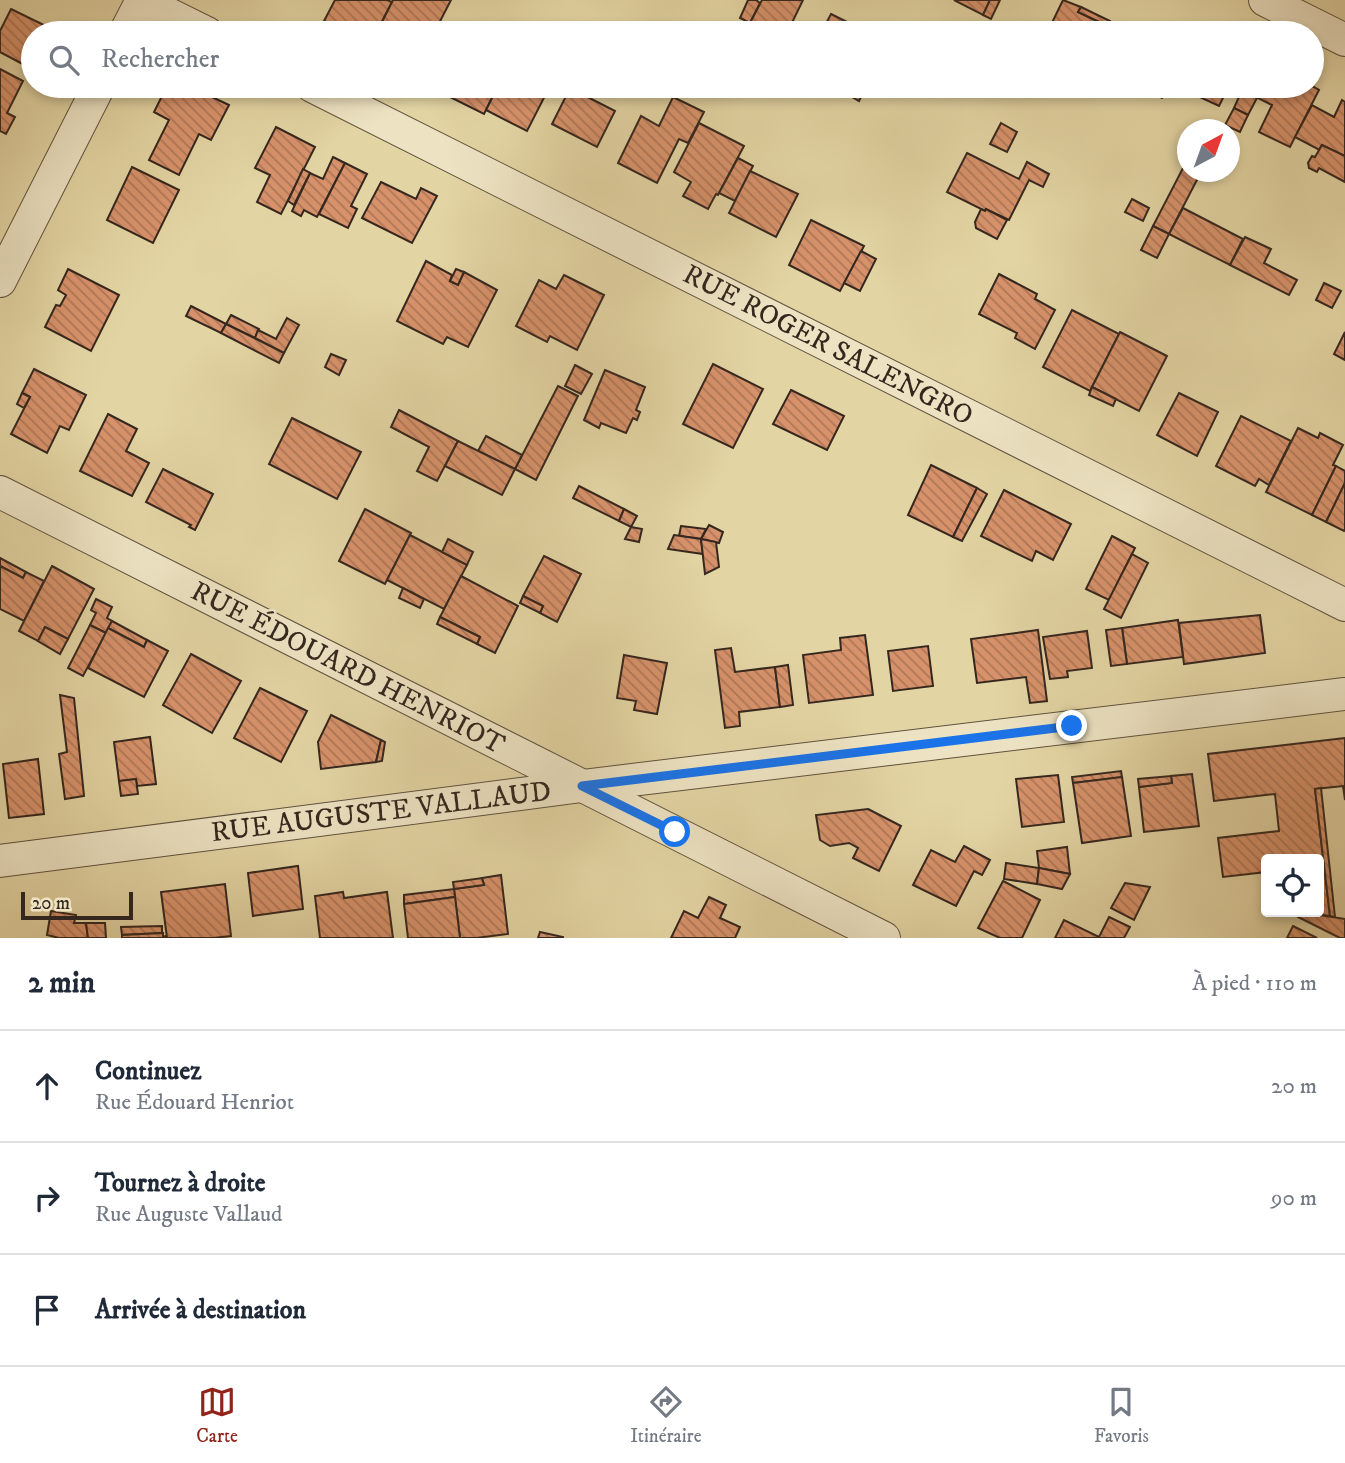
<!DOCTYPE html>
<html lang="fr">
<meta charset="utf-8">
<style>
body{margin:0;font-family:"IM FELL DW Pica",serif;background:#f6f6f7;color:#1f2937}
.controls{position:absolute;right:21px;bottom:21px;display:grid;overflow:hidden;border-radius:7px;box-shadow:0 4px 10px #0003}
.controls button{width:63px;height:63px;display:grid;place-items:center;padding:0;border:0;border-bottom:2px solid #e0e1e3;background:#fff;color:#1f2937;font:35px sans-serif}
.compass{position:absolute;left:1177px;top:119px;width:63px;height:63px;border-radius:50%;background:#fff;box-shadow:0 4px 10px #0003;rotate:41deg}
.scale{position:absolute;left:21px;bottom:18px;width:112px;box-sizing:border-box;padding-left:7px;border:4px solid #35271e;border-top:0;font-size:19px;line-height:24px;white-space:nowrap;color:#35271e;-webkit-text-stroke:5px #ede3c3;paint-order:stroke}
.stop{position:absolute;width:21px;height:21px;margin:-16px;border:5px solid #1a73e8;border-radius:50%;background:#fff}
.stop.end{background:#1a73e8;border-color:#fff;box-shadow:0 2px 7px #0008}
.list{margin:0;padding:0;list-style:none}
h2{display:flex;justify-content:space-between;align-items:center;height:91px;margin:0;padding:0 28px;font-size:30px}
h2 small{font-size:23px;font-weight:400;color:#747a83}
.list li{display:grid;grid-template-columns:46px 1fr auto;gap:21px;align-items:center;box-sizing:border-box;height:112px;padding:0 28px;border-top:2px solid #e0e1e3}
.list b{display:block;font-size:26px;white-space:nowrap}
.list p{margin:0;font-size:23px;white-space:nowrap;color:#747a83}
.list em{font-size:23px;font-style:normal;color:#747a83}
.icon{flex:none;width:38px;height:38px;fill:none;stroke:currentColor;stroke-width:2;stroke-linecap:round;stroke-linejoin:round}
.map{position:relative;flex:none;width:1345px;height:938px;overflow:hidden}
.search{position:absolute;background:#fff;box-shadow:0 4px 10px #0003;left:21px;right:21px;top:21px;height:77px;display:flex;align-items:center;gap:18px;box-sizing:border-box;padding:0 24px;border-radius:38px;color:#747a83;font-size:26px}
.sheet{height:427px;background:#fff}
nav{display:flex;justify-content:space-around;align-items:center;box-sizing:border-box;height:98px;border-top:2px solid #e0e1e3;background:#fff;font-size:19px;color:#747a83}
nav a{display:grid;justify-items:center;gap:4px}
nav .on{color:#8f2418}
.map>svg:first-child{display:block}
.building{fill:url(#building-back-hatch);stroke:#35271e;stroke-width:2}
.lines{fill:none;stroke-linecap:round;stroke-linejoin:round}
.street-casing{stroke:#60523f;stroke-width:34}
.street{stroke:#ede3c3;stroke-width:32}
.route{stroke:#1a73e8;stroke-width:9}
.labels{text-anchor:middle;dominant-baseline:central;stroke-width:5;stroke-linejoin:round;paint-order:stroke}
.street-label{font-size:28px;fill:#35271e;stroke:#ede3c3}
</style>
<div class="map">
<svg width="1345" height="938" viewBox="0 0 1345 938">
<defs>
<pattern id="building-back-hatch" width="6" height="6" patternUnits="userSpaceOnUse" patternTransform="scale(1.75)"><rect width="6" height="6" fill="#d7926b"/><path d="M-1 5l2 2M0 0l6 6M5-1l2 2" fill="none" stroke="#af7757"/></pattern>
</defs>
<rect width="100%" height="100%" fill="#e3d4a3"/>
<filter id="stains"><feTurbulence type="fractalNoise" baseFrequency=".00286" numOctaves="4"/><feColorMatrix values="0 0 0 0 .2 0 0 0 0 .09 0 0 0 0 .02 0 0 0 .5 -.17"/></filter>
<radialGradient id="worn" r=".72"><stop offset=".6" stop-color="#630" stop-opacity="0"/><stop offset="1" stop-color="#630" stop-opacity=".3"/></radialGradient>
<g class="building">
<path d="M335 0H387L392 2 376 33H347L324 21Z"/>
<path d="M393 0H451L434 33H379L377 32Z"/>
<path d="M748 0H756L760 3 750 23 740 18Z"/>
<path d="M762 0H803L787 33H771L750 23Z"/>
<path d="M954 0H990L983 15Z"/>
<path d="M990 0H1000L991 19 983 15Z"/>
<path d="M1063 0 1081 7 1078 12 1108 26 1104 33H1047Z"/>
<path d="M1081 7 1110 21 1108 26 1078 12Z"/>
<path d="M11 9 52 29 50 33H33L32 69 0 52V31Z"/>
<path d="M831 14 869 33H821Z"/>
<path d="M750 23 771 33H745Z"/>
<path d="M1141 25 1158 33H1137Z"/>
<path d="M0 69 23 81 7 113 15 117 6 134 0 131Z"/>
<path d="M167 86H189L229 105 211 140 199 134 179 175 149 160 169 120 154 112Z"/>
<path d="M448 86H498L484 114 444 94Z"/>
<path d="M498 86H550L527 131 486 110Z"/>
<path d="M852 86H860L865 89 859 101 847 94Z"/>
<path d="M1138 86H1168L1162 98Z"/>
<path d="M1176 86H1229L1219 106Z"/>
<path d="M1245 86H1312L1319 90 1290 147 1259 132 1272 105 1242 90Z"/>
<path d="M570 88 615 111 597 147 552 124Z"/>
<path d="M1242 90 1257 98 1248 115 1234 108Z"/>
<path d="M673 97 704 112 688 143 679 139 657 183 618 163 641 116 659 126Z"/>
<path d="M1342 100 1345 102V156L1322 145 1319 150 1318 149 1295 137 1312 105 1334 117Z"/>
<path d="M1234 108 1248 115 1240 132 1225 125Z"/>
<path d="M699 123 744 146 719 193 718 195 716 194 708 209 683 196 691 182 674 172Z"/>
<path d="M1001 123 1017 132 1007 152 990 144Z"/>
<path d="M276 127 315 147 281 214 257 202 270 175 255 168Z"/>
<path d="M1322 145 1345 156V182L1319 168 1317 172 1309 168 1308 163 1312 156 1315 157Z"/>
<path d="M967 153 1019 179 1027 162 1049 174 1043 187 1029 180 1009 220 986 209 985 211 947 192Z"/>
<path d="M333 157 345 163 317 217 304 210 301 216 292 211 310 173 323 179Z"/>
<path d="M738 158 753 166 735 201 719 193Z"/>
<path d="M345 163 367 174 351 206 357 209 348 228 319 214Z"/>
<path d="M132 167 179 190 153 243 107 220Z"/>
<path d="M1183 168 1199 176 1169 234 1153 226Z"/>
<path d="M303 169 310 173 294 205 288 201Z"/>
<path d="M750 171 798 194 776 237 729 213Z"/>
<path d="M381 182 416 199 421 188 437 196 412 243 362 218Z"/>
<path d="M1132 199 1149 208 1143 221 1125 212Z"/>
<path d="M1183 208 1243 239 1230 265 1169 234Z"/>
<path d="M981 209 985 211 986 209 1007 220 997 239 976 228 975 222Z"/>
<path d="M811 220 864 246 840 291 789 265Z"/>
<path d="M1153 226 1169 234 1157 258 1141 250Z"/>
<path d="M1245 237 1271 249 1264 263 1297 280 1289 295 1230 265Z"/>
<path d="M861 251 876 259 860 291 844 283Z"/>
<path d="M426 261 452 275 450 281 458 285 464 272 497 290 468 347 447 337 443 344 397 321Z"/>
<path d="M68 269 119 295 91 351 45 327 56 305 60 306 66 295 58 290Z"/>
<path d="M456 269 464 272 458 285 450 281Z"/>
<path d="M999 274 1037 294 1035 299 1055 310 1035 349 1015 338 1017 333 979 314Z"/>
<path d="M564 275 604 295 577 350 550 336 547 342 516 326 539 280 556 289Z"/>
<path d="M1324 283 1341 291 1332 308 1316 300Z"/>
<path d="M191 306 226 324 221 333 186 316Z"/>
<path d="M1072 310 1119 334 1090 391 1043 367Z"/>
<path d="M231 315 259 329 255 338 226 324Z"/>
<path d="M287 318 299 325 284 353 255 338 258 330 276 339Z"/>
<path d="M226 324 284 353 279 363 221 333Z"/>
<path d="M1120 332 1167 356 1139 411 1092 387Z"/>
<path d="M1345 332V360L1334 354Z"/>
<path d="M331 354 346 360 339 375 325 367Z"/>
<path d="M713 364 763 389 733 448 683 424Z"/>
<path d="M575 365 592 374 581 394 565 386Z"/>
<path d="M34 369 86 395 69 430 60 426 47 453 11 434 30 397 22 393Z"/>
<path d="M605 370 645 387 636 410 640 412 637 420 633 418 626 433 601 423 599 428 584 420Z"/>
<path d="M558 386 578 396 536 480 515 469Z"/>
<path d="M1092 387 1116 399 1113 406 1089 395Z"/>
<path d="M791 390 844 416 827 450 773 424Z"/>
<path d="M22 393 30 397 24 408 17 404Z"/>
<path d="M1179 393 1218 412 1197 456 1157 435Z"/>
<path d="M399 410 458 441 437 481 417 471 429 447 391 427Z"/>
<path d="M108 414 137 429 126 451 149 463 132 496 80 471Z"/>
<path d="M1241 416 1291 441 1269 485 1259 479 1255 486 1216 466Z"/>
<path d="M292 418 361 452 337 499 269 464Z"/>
<path d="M1298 428 1318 438 1320 433 1343 445 1333 465 1336 466 1312 515 1266 492Z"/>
<path d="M486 436 522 455 515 469 478 451Z"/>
<path d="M458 441 515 469 502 495 445 466Z"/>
<path d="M931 465 977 488 953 537 908 515Z"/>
<path d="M1336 466 1345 471V483L1326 522 1312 515Z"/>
<path d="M163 469 213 494 195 530 189 527 191 525 146 502Z"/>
<path d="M1345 483V529L1344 531 1326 522Z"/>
<path d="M579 486 624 509 619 521 573 498Z"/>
<path d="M977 488 987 494 962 541 953 537Z"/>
<path d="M1004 490 1071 524 1053 560 1036 551 1032 561 981 536Z"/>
<path d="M365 509 411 533 385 584 339 561Z"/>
<path d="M624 509 637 516 631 527 619 521Z"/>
<path d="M709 525 723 532 719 543 701 539Z"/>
<path d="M681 526 706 529 701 539 679 536Z"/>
<path d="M631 527 642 529 639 542 625 539Z"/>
<path d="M410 535 467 565 444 609 387 580Z"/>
<path d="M674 535 701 539 703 554 668 549Z"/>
<path d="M1112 536 1135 548 1109 600 1086 589Z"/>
<path d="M448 539 473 552 467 565 442 552Z"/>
<path d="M701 539 716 542 719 567 705 574Z"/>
<path d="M1132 554 1148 563 1121 618 1104 609Z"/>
<path d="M544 556 581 574 557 622 540 613 543 606 523 596Z"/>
<path d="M0 558 26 572 23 578 0 566Z"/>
<path d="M0 566 23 578 26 572 44 581 24 621 0 609Z"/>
<path d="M52 566 94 589 68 639 45 627 38 641 19 631Z"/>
<path d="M461 576 518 606 495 653 477 644 480 637 440 617Z"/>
<path d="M403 588 424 599 420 608 399 598Z"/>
<path d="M523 596 543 606 540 613 520 603Z"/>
<path d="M96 599 112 607 107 618 112 621 106 633 90 625 96 613 91 610Z"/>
<path d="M1260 615 1265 653 1184 664 1179 623Z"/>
<path d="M440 617 480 637 477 644 437 624Z"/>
<path d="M1178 620 1183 657 1127 664 1122 628Z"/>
<path d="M112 621 147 640 144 647 108 628Z"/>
<path d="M90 625 106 633 83 676 68 668Z"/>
<path d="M45 627 68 639 60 654 38 641Z"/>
<path d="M108 628 144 647 147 640 168 651 144 697 88 668Z"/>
<path d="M1122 628 1127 664 1111 666 1106 630Z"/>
<path d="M1038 630 1047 701 1030 703 1026 677 977 683 971 639Z"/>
<path d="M1087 631 1092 668 1067 671 1068 677 1050 679 1043 637Z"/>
<path d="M865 635 873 695 809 703 803 655 841 650 840 638Z"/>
<path d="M928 646 933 686 893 691 888 651Z"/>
<path d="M731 648 735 672 775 667 780 707 739 712 740 726 725 728 715 650Z"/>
<path d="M191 654 241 681 212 733 163 705Z"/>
<path d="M624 655 667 663 657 714 634 710 636 701 617 698Z"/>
<path d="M788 665 793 705 780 707 775 667Z"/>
<path d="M260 688 307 711 281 762 234 738Z"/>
<path d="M60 695 74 698 84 796 65 799 59 754 67 752Z"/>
<path d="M331 715 381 740 376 762 321 769 318 742Z"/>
<path d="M150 737 156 784 137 786 136 779 119 781 114 742Z"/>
<path d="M1345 738V800L1343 786 1315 789 1330 916 1301 912H1319V859H1266V872L1223 877 1218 838 1279 831 1275 794 1214 801 1208 754Z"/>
<path d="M381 740 385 742 382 761 376 762Z"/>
<path d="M38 759 44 814 9 818 3 764Z"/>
<path d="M1121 771 1122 777 1073 783 1072 777Z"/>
<path d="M1192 774 1199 826 1144 832 1139 787 1172 783 1171 776Z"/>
<path d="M1058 775 1064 822 1022 827 1016 779Z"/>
<path d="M1171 776 1172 783 1139 787 1138 779Z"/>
<path d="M1122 777 1131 836 1082 843 1073 783Z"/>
<path d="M136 779 138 794 121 796 119 781Z"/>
<path d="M1321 788 1335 917 1330 916 1315 789Z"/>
<path d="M868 809 901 826 879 871 853 858 858 848 849 843 830 846 820 840 816 815Z"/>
<path d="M964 846 990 860 982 875 974 871 956 906 913 885 931 850 955 862Z"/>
<path d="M1067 847 1070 874 1039 868 1037 851Z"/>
<path d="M1006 863 1039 868 1037 884 1004 879Z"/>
<path d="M298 866 303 909 253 916 248 873Z"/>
<path d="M1039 868 1070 874 1062 889 1037 884Z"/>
<path d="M501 875 508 934 476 938H460L454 889 484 885 482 878Z"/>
<path d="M482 878 484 885 454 889 453 882Z"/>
<path d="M1003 881 1040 900 1022 938H1000L978 928Z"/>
<path d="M1125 883 1150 887 1134 920 1111 908Z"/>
<path d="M225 884 231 936 213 938H167L161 892Z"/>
<path d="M454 889 455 897 404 904V895Z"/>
<path d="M343 892 344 898 387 892 393 938H320L315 896Z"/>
<path d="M455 897 460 938H408L404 904Z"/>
<path d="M709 897 726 905 720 918 740 927 735 938H671L684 911 698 918Z"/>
<path d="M51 911 76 915 74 923H86L88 938H59L47 935Z"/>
<path d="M1300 912 1345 919V938H1340L1298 917Z"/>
<path d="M1109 917 1130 927 1124 938H1055L1064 920 1099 937Z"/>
<path d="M86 923H105L106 938H88Z"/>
<path d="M162 926V933L122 935 121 927Z"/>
<path d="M1293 926 1317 938H1287Z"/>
<path d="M540 932 563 937V938H538Z"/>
<path d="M163 933V937L166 936 167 938H122V935Z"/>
</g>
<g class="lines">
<g class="street-casing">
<g id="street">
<path d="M140 0 207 33"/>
<path d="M1265 0 1345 40"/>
<path d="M125 33 142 0"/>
<path d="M312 86 1345 605"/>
<path d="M0 281 99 86"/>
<path d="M0 492 884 938"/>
<path d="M0 861 582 786 1345 694"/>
</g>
</g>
<use href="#street" class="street"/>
</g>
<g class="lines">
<path class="route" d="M675 832 582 786 1072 726"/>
</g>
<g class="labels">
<g class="street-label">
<text transform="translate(828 345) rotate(27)">RUE ROGER SALENGRO</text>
<text transform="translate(348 668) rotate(27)">RUE ÉDOUARD HENRIOT</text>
<text transform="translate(381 812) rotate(-7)">RUE AUGUSTE VALLAUD</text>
</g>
</g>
<rect width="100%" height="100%" filter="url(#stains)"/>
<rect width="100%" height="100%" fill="url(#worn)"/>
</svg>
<div class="controls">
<button><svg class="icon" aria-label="locate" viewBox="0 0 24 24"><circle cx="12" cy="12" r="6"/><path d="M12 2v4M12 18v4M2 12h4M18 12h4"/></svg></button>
</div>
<svg class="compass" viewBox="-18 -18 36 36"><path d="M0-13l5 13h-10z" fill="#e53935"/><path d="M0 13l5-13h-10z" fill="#747a83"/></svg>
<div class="scale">20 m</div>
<div class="stop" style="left:675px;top:832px"></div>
<div class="stop end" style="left:1072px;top:726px"></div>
<div class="search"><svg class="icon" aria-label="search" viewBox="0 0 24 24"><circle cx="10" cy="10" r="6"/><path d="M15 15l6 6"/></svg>Rechercher</div>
</div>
<section class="sheet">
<h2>2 min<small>À pied · 110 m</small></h2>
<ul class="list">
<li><svg class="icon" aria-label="ahead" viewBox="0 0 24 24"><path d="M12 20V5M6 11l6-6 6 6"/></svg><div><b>Continuez</b><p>Rue Édouard Henriot</p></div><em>20 m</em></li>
<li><svg class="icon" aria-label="right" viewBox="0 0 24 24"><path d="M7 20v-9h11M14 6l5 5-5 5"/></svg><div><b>Tournez à droite</b><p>Rue Auguste Vallaud</p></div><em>90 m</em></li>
<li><svg class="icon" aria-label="arrive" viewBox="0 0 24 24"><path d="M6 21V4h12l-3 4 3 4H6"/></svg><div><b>Arrivée à destination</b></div></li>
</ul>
</section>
<nav>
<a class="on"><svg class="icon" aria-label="map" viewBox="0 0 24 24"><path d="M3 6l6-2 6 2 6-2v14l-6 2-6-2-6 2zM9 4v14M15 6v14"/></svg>Carte</a>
<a><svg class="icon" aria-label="directions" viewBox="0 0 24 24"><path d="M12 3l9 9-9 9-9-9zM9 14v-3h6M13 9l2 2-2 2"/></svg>Itinéraire</a>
<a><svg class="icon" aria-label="saved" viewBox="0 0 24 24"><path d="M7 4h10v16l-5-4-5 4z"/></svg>Favoris</a>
</nav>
